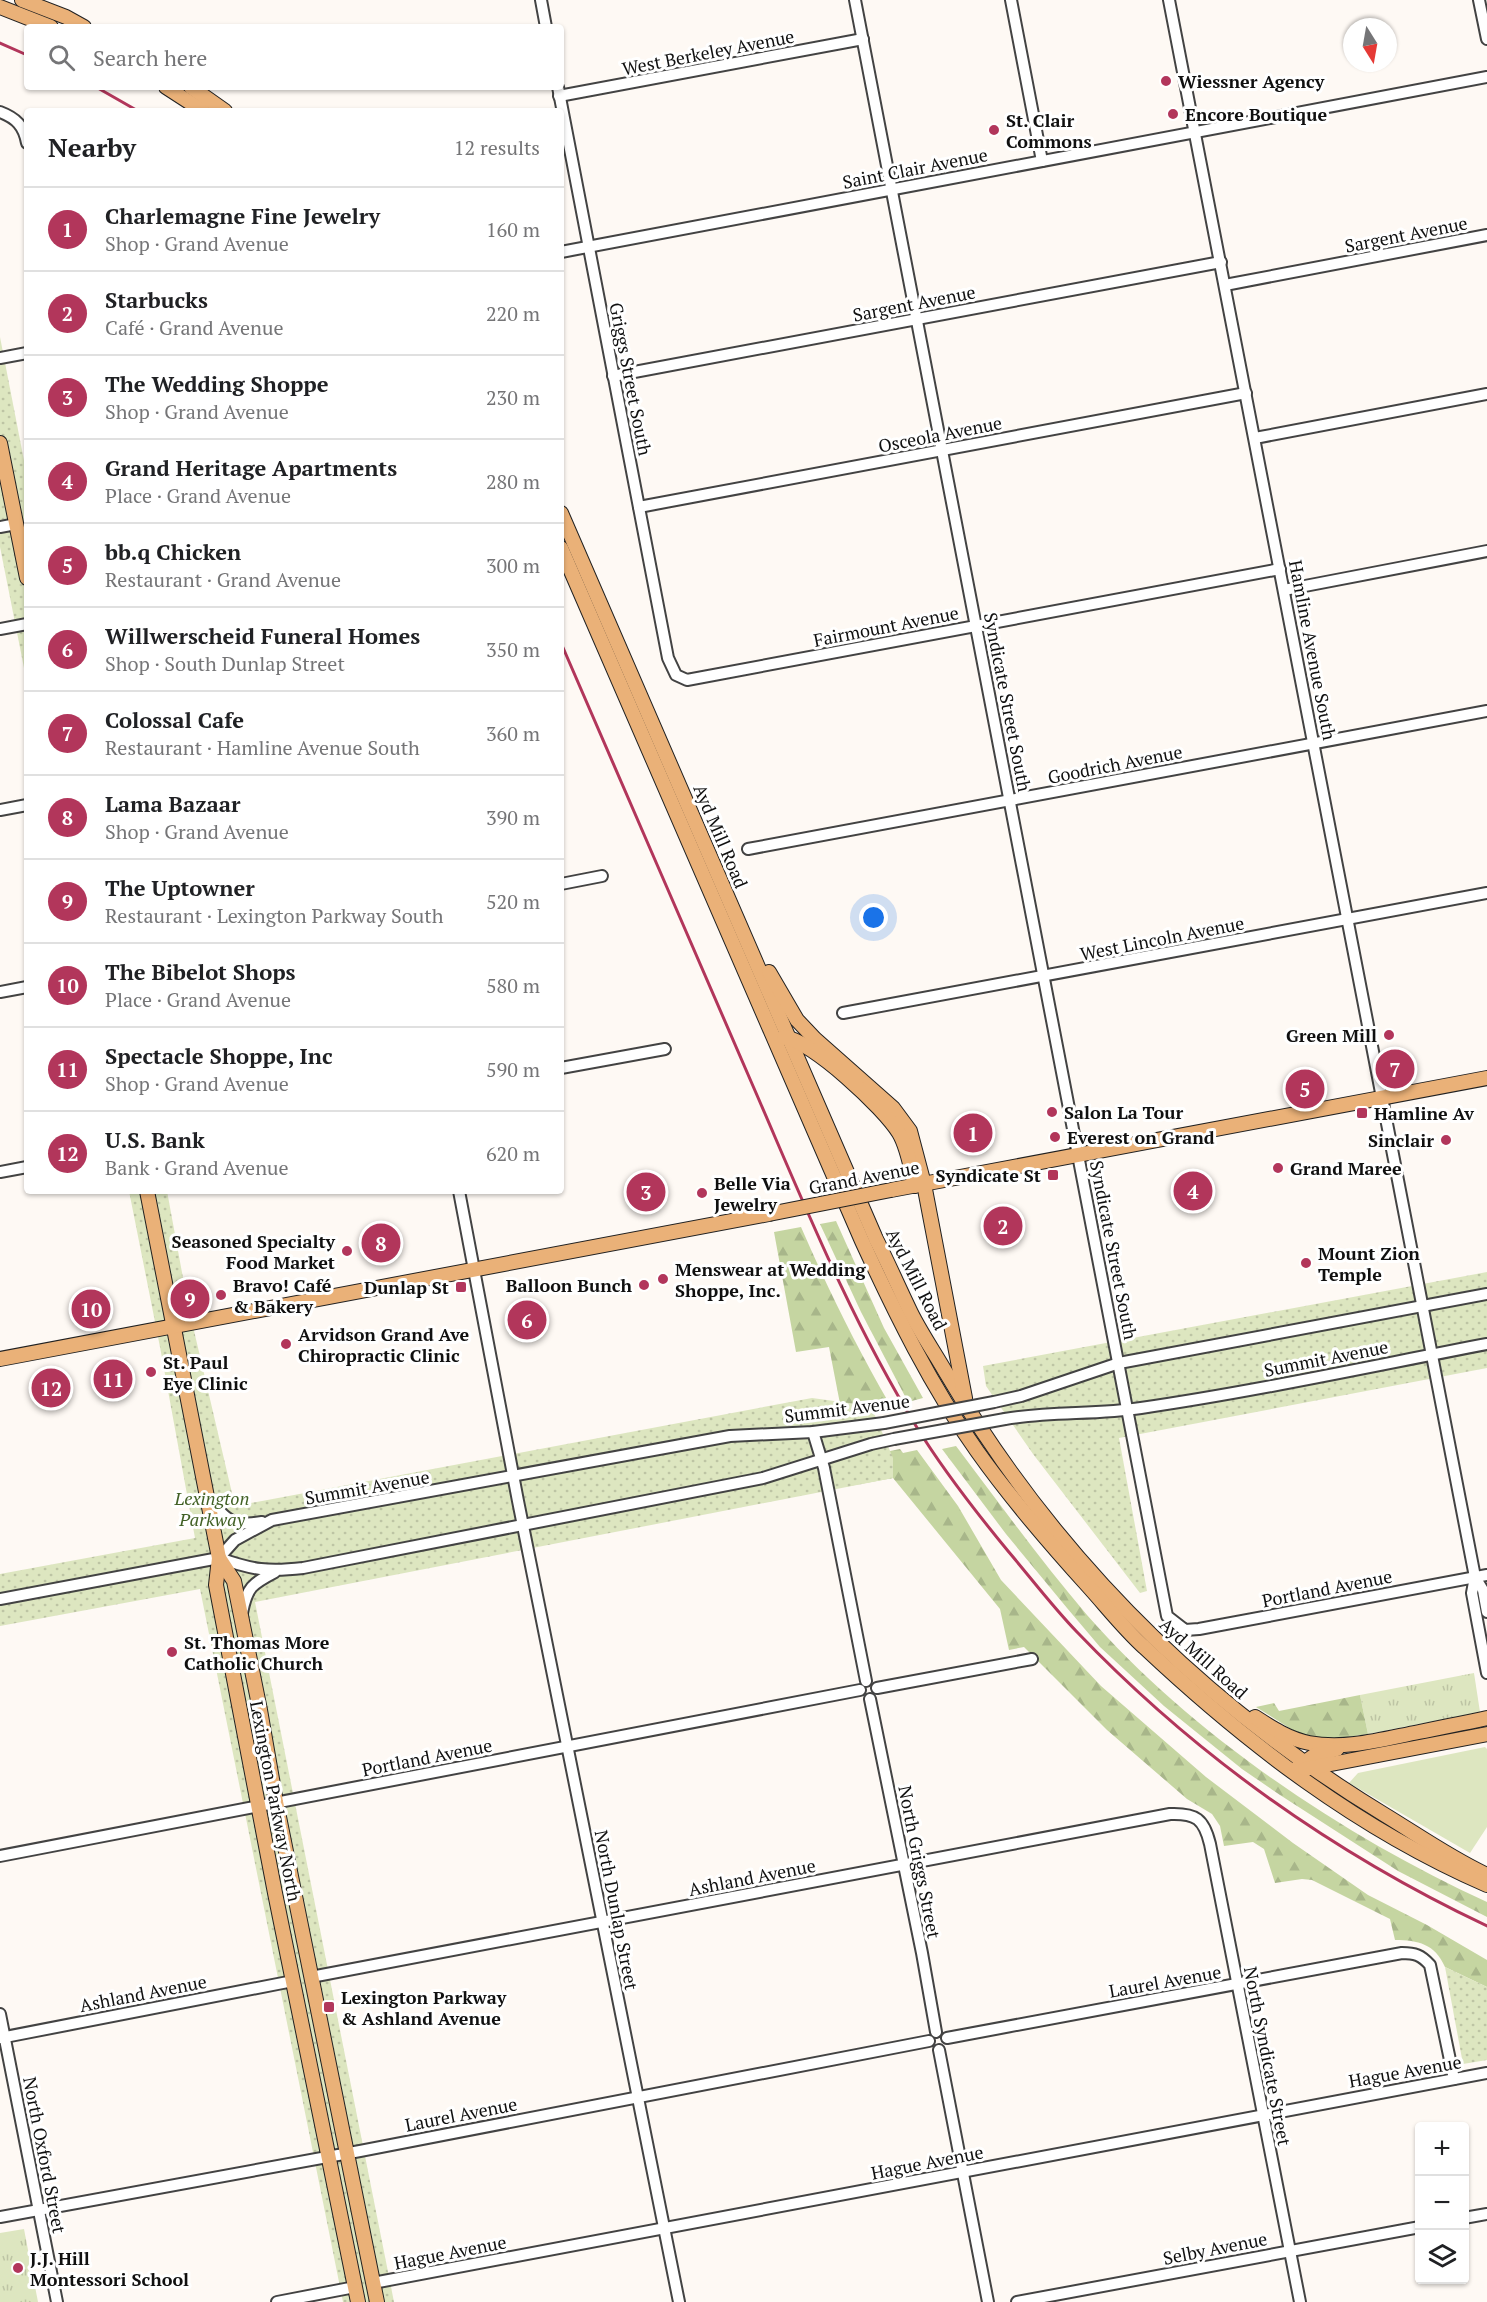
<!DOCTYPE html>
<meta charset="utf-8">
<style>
body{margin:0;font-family:"PT Serif",serif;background:#f2f2f2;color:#202124}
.controls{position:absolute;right:18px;bottom:18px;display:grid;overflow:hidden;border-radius:6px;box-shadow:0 2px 4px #0004}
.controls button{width:54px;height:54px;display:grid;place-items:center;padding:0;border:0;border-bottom:2px solid #e0e0e0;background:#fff;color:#202124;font:30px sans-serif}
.compass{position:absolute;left:1343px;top:18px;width:54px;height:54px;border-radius:50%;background:#fff;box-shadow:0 2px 4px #0004;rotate:169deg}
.you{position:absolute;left:874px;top:918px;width:21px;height:21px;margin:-15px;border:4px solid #fff;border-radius:50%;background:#1a73e8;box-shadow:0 0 0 9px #1a73e833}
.badge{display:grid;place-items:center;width:39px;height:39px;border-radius:50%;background:#b2365b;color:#fff;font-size:20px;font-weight:700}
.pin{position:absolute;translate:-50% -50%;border:3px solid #fff;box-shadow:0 2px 6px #0006}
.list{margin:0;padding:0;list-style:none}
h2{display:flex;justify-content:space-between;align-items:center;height:78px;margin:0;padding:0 24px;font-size:26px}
h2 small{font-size:20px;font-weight:400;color:#757577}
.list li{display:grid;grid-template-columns:39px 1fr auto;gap:18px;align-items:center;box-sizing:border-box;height:84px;padding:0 24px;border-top:2px solid #e0e0e0}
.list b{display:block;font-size:22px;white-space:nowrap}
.list p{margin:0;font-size:20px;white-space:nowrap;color:#757577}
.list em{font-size:20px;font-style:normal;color:#757577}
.icon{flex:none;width:33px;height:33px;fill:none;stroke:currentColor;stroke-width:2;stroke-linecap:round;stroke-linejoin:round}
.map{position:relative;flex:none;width:1487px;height:2302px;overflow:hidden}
.search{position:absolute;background:#fff;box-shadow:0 2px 4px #0004;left:24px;top:24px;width:540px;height:66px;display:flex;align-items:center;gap:15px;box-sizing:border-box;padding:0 21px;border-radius:6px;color:#757577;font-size:22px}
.panel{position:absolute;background:#fff;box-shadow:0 2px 4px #0004;left:24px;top:108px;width:540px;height:1086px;border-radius:6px}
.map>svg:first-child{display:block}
.grass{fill:url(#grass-tufts)}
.forest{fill:url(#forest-firs)}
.park{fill:url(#park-dots)}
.garden{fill:#dde6c0}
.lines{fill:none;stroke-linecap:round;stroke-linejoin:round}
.minor-casing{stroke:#434343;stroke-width:14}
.major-casing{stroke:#212121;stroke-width:16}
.minor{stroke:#fff;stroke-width:10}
.major{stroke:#eab178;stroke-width:14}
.rail{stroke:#b2365b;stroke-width:3}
.minor-bridge-casing{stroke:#434343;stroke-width:14;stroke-linecap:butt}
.major-bridge-casing{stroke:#212121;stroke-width:16;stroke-linecap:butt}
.minor-bridge{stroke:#fff;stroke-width:10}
.major-bridge{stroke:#eab178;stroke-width:14}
.poi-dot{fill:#b2365b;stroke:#fff;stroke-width:2}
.labels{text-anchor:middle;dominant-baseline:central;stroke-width:6;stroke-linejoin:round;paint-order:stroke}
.street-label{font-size:18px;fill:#101010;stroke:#fff}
.poi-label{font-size:18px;font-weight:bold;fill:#101010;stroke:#fff;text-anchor:start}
.park-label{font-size:18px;font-style:italic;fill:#426126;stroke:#fff}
</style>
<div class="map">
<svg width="1487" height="2302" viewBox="0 0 1487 2302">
<defs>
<pattern id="grass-tufts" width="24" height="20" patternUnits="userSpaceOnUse" patternTransform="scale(1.5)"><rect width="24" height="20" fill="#dde6c0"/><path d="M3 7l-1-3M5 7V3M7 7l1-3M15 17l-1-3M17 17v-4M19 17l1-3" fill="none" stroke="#bdc4a4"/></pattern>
<pattern id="forest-firs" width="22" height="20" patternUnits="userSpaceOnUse" patternTransform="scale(1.5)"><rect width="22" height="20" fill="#c5d5a1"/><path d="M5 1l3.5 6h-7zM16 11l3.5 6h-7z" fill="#a8b68a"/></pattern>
<pattern id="park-dots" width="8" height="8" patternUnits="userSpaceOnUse" patternTransform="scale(1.5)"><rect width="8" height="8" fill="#dde6c0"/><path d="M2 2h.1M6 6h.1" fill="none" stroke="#bdc4a4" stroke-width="1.8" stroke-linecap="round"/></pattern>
</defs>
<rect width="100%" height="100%" fill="#fef9f4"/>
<g class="grass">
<path d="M1474 1673 1480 1712 1368 1734 1360 1695Z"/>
<path d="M24 2229 38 2302H0V2233Z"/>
</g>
<g class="forest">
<path d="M836 1221 884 1328 923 1398 908 1402 861 1312 820 1224Z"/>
<path d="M801 1227C827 1287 856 1346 889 1403L872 1409 842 1414 829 1347 796 1352 774 1232Z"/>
<path d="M956 1446C999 1503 1041 1561 1087 1615 1191 1734 1343 1836 1487 1902V1917L1398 1871 1280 1795 1242 1769 1164 1706 1100 1647 1067 1608 1006 1534 942 1449Z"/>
<path d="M900 1449 903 1453 917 1450 958 1506 1001 1580 1101 1686 1206 1777 1293 1843 1368 1895 1427 1925 1487 1960V1987L1445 1967C1435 1944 1418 1940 1395 1940L1390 1919 1312 1880 1302 1879 1275 1883 1264 1849 1253 1842 1224 1846 1220 1826 1212 1814 1187 1799 1107 1730 1024 1647 1009 1650 1000 1609 893 1478 844 1487 875 1454Z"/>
<path d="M1360 1695 1368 1734 1334 1739 1302 1736 1256 1707 1274 1703 1279 1711Z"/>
</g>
<g class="park">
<path d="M0 337 27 476V683L0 547Z"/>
<path d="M129 1191H167L188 1305 235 1506 812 1398 871 1406 893 1458V1478L255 1602 394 2302H343L200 1589 0 1626V1574L195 1538 160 1347Z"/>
<path d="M1487 1272V1368L1119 1438 1147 1591 1140 1593 1033 1454 986 1386 983 1366Z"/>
<path d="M1445 1967 1487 1987V2060L1463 2064Z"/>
</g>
<path class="garden" d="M1485 1747 1487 1749V1827L1470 1853 1349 1783 1358 1773Z"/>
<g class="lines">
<g class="minor-casing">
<g id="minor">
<path d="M541 0 546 27"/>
<path d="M855 0 1167 1616 1185 1630 1199 1629 1487 1575"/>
<path d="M1011 0 1042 161"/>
<path d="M1169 0 1475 1577 1472 1593 1487 1673"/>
<path d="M1479 0 1487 39"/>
<path d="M558 87 668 658 676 675 687 680 1280 569"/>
<path d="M559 96 863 39"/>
<path d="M0 112C16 118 24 126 27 143"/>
<path d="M561 252 1487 77"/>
<path d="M1225 285 1487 235"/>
<path d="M0 358 27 353"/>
<path d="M613 376 1221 262"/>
<path d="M1255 438 1487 394"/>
<path d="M639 507 1246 393"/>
<path d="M0 527 16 524"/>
<path d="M1284 590 1487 551"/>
<path d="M0 629 27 624"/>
<path d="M0 810 27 805"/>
<path d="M748 849 1487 711"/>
<path d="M561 884 602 876"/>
<path d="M0 992 27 987"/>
<path d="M843 1013 1487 893"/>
<path d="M561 1068 665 1049"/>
<path d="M0 1172 27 1167"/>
<path d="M459 1191 518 1501 679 2302"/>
<path d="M994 1402 1021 1396 1119 1363 1487 1294"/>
<path d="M1005 1419C1050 1411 1096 1415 1141 1408 1257 1391 1372 1366 1487 1344"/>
<path d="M813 1432 824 1468 866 1681"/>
<path d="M208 1497C225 1520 233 1527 262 1522"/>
<path d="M219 1558 235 1540 272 1520 730 1436 813 1432 884 1423"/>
<path d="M1475 1577 1483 1590 1487 1612"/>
<path d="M0 1599 219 1558C253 1570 268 1572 303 1568L763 1478 871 1444 894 1439"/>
<path d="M242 1613C247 1587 252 1584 275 1572"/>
<path d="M877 1688 1032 1659"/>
<path d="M870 1699 922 1953 936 2032"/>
<path d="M0 1856 860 1690"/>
<path d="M311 1977 1170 1814C1196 1813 1204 1819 1210 1844L1300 2302"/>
<path d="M0 2014 57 2302"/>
<path d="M0 2038 293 1981"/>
<path d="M947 2038 1402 1953C1415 1953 1421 1955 1430 1965L1454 2079"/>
<path d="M939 2050 988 2302"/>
<path d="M0 2217 360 2151 929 2041"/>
<path d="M1464 2218 1487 2214"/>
<path d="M373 2283 1487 2073"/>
<path d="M277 2302 355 2287"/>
<path d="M1017 2302 1420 2227"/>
</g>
</g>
<g class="major-casing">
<g id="major">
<path d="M22 0 66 17 84 27"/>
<path d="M0 7 51 27"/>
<path d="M166 87 203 111"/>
<path d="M191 87 225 111"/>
<path d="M0 443 27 578"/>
<path d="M561 513 876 1239C888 1263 899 1288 911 1313 921 1333 934 1352 945 1371 1054 1557 1202 1704 1385 1815 1418 1835 1452 1859 1487 1875"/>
<path d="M561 548 862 1241C895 1313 931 1386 977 1451 1011 1499 1049 1543 1088 1586 1107 1607 1124 1629 1144 1647 1246 1743 1358 1829 1487 1885"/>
<path d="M769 972 797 1020 815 1039 893 1108 910 1131 924 1184 965 1398"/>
<path d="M784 1037C812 1041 884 1108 899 1133 908 1148 911 1169 915 1186"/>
<path d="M891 1190 1487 1078"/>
<path d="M147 1191 219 1558 216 1585 275 1893 358 2302"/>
<path d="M0 1359 769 1214"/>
<path d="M219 1558 234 1581 260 1710 276 1802 377 2302"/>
<path d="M1255 1717C1272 1728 1289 1739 1309 1743 1346 1750 1383 1739 1419 1732 1442 1727 1465 1723 1487 1718"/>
<path d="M1298 1767 1315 1755 1337 1749"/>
<path d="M1305 1769 1487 1734"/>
</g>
</g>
<use href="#minor" class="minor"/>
<use href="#major" class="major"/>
<g class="rail">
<path d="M0 43 27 55"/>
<path d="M96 87 138 111"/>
<path d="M561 643C625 791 689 938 753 1086 803 1201 850 1319 916 1426 943 1470 975 1511 1008 1551 1031 1578 1052 1606 1077 1632 1195 1755 1333 1853 1487 1926"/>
</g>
<g class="minor-bridge-casing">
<g id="minor-bridge">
<path d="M884 1423 994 1402"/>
<path d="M894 1439 1005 1419"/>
</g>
</g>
<g class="major-bridge-casing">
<path id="major-bridge" d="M769 1214 891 1190"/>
</g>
<use href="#minor-bridge" class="minor-bridge"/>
<use href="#major-bridge" class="major-bridge"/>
</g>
<g class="poi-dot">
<circle cx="1166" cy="81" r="6"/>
<circle cx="1173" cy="114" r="6"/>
<circle cx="994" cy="130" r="6"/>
<circle cx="1389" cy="1035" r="6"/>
<circle cx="1052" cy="1112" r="6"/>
<rect x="1356" y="1107" width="12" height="12" rx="3"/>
<circle cx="1055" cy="1137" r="6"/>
<circle cx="1446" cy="1140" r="6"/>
<circle cx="1278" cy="1168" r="6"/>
<rect x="1047" y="1169" width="12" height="12" rx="3"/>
<circle cx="702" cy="1193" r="6"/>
<circle cx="347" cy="1251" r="6"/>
<circle cx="1306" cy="1263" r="6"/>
<circle cx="663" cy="1279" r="6"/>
<circle cx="644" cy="1285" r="6"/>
<rect x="455" y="1281" width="12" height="12" rx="3"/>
<circle cx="221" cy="1295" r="6"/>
<circle cx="286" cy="1344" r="6"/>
<circle cx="151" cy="1372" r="6"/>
<circle cx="172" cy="1652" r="6"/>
<rect x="323" y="2001" width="12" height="12" rx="3"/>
<circle cx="18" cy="2268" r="6"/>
</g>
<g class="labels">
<g class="street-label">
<text transform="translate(708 52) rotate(-11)">West Berkeley Avenue</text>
<text transform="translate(915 168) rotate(-11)">Saint Clair Avenue</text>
<text transform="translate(1406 234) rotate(-11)">Sargent Avenue</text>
<text transform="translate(914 303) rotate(-11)">Sargent Avenue</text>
<text transform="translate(631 379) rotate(79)">Griggs Street South</text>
<text transform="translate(940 434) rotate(-11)">Osceola Avenue</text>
<text transform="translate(886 626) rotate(-11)">Fairmount Avenue</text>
<text transform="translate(1313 650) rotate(79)">Hamline Avenue South</text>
<text transform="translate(1008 702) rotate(79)">Syndicate Street South</text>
<text transform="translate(1115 764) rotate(-11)">Goodrich Avenue</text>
<text transform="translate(721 836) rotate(67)">Ayd Mill Road</text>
<text transform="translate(1162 938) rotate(-11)">West Lincoln Avenue</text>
<text transform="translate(864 1177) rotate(-11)">Grand Avenue</text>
<text transform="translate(1114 1250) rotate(79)">Syndicate Street South</text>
<text transform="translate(917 1279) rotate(63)">Ayd Mill Road</text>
<text transform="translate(1326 1358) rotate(-11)">Summit Avenue</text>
<text transform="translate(847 1408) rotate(-7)">Summit Avenue</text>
<text transform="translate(367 1487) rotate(-10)">Summit Avenue</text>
<text transform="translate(1327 1588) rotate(-11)">Portland Avenue</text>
<text transform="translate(1204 1658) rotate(42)">Ayd Mill Road</text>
<text transform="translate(427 1757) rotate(-11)">Portland Avenue</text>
<text transform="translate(276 1801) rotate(79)">Lexington Parkway North</text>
<text transform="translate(920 1862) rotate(79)">North Griggs Street</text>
<text transform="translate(752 1877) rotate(-11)">Ashland Avenue</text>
<text transform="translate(617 1910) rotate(79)">North Dunlap Street</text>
<text transform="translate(1165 1981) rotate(-10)">Laurel Avenue</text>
<text transform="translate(143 1993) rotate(-11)">Ashland Avenue</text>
<text transform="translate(1268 2056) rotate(79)">North Syndicate Street</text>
<text transform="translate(1405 2071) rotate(-10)">Hague Avenue</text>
<text transform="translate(461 2114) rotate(-11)">Laurel Avenue</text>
<text transform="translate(45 2155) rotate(79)">North Oxford Street</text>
<text transform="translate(927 2162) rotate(-11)">Hague Avenue</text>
<text transform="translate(1215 2248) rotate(-11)">Selby Avenue</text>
<text transform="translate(450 2252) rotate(-11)">Hague Avenue</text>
</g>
<g class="poi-label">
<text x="1178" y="81">Wiessner Agency</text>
<text x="1185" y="114">Encore Boutique</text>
<text x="1006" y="120">St. Clair<tspan x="1006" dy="21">Commons</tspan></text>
<text x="1377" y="1035" text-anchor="end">Green Mill</text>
<text x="1064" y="1112">Salon La Tour</text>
<text x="1374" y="1113">Hamline Av</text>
<text x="1067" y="1137">Everest on Grand</text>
<text x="1434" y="1140" text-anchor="end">Sinclair</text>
<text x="1290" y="1168">Grand Maree</text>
<text x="1041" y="1175" text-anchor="end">Syndicate St</text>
<text x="714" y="1183">Belle Via<tspan x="714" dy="21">Jewelry</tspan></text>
<text x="335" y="1241" text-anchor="end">Seasoned Specialty<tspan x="335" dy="21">Food Market</tspan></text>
<text x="1318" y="1253">Mount Zion<tspan x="1318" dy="21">Temple</tspan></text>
<text x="675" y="1269">Menswear at Wedding<tspan x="675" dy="21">Shoppe, Inc.</tspan></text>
<text x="233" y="1285">Bravo! Café<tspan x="233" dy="21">&amp; Bakery</tspan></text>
<text x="632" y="1285" text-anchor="end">Balloon Bunch</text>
<text x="449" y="1287" text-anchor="end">Dunlap St</text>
<text x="298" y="1334">Arvidson Grand Ave<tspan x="298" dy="21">Chiropractic Clinic</tspan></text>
<text x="163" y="1362">St. Paul<tspan x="163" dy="21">Eye Clinic</tspan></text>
<text x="184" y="1642">St. Thomas More<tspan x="184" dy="21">Catholic Church</tspan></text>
<text x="341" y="1997">Lexington Parkway<tspan x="341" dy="21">&amp; Ashland Avenue</tspan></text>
<text x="30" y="2258">J.J. Hill<tspan x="30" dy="21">Montessori School</tspan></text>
</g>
<g class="park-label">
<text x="212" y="1498">Lexington<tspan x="212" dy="21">Parkway</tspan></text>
</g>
</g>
</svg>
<div class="controls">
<button>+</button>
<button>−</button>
<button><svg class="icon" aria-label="layers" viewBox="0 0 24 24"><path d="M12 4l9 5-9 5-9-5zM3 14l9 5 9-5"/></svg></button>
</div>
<svg class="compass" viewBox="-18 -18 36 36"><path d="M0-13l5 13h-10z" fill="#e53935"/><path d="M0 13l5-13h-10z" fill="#757577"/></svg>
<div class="you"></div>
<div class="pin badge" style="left:973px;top:1133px">1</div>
<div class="pin badge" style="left:1003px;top:1226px">2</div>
<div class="pin badge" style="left:646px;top:1192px">3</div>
<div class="pin badge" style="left:1193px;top:1191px">4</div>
<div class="pin badge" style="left:1305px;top:1089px">5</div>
<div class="pin badge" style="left:527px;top:1320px">6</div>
<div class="pin badge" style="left:1395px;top:1069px">7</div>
<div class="pin badge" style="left:381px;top:1243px">8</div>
<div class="pin badge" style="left:190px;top:1299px">9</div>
<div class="pin badge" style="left:91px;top:1309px">10</div>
<div class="pin badge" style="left:113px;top:1379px">11</div>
<div class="pin badge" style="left:51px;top:1388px">12</div>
<div class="search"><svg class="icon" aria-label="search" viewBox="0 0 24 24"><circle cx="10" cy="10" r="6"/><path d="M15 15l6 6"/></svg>Search here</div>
<section class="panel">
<h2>Nearby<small>12 results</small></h2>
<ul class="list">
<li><span class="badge">1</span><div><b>Charlemagne Fine Jewelry</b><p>Shop · Grand Avenue</p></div><em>160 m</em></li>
<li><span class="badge">2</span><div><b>Starbucks</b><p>Café · Grand Avenue</p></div><em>220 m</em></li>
<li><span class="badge">3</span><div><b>The Wedding Shoppe</b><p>Shop · Grand Avenue</p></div><em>230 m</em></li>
<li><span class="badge">4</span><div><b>Grand Heritage Apartments</b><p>Place · Grand Avenue</p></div><em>280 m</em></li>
<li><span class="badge">5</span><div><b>bb.q Chicken</b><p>Restaurant · Grand Avenue</p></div><em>300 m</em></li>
<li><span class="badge">6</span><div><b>Willwerscheid Funeral Homes</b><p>Shop · South Dunlap Street</p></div><em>350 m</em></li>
<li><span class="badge">7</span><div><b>Colossal Cafe</b><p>Restaurant · Hamline Avenue South</p></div><em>360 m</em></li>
<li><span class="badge">8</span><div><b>Lama Bazaar</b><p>Shop · Grand Avenue</p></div><em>390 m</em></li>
<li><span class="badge">9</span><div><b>The Uptowner</b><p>Restaurant · Lexington Parkway South</p></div><em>520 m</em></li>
<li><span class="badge">10</span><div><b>The Bibelot Shops</b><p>Place · Grand Avenue</p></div><em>580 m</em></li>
<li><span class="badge">11</span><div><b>Spectacle Shoppe, Inc</b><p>Shop · Grand Avenue</p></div><em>590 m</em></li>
<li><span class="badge">12</span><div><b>U.S. Bank</b><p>Bank · Grand Avenue</p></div><em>620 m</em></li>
</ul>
</section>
</div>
